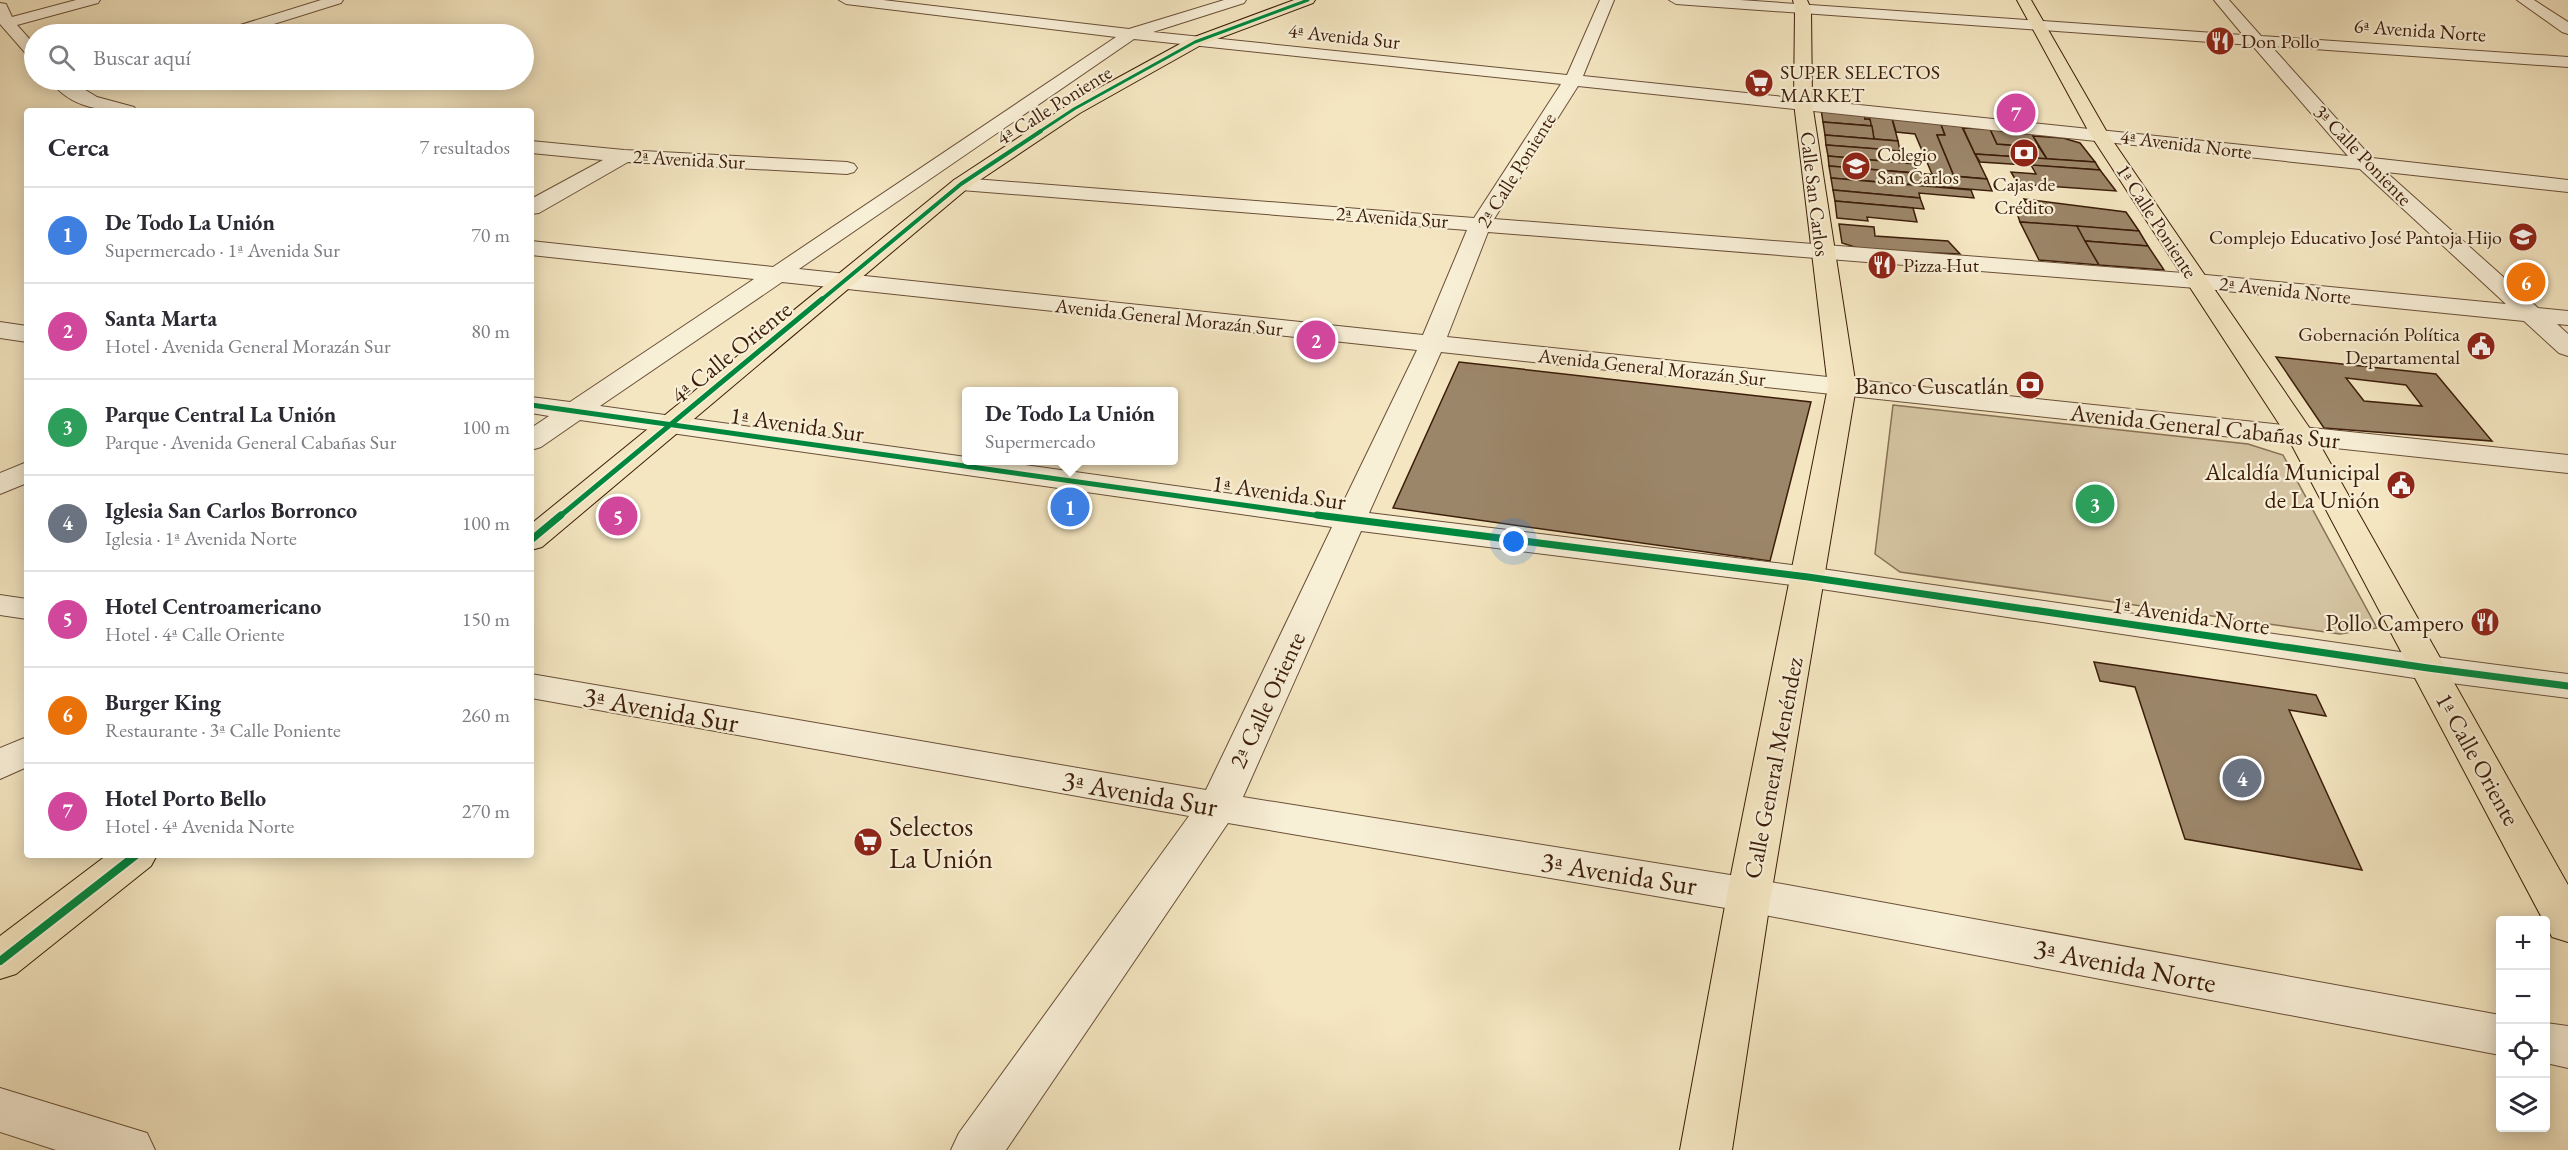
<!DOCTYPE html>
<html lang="es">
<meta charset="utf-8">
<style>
body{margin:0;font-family:"EB Garamond",serif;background:#f2f2f3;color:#2b2b33}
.controls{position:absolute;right:18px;bottom:18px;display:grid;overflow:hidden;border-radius:6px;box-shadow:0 3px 15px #0003}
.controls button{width:54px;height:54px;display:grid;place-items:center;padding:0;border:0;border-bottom:2px solid #e1e1e2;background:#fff;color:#2b2b33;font:30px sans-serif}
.you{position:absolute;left:1514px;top:542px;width:21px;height:21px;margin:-15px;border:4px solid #fff;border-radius:50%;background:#1a73e8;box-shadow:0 0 0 9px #1a73e833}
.badge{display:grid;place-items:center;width:39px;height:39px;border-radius:50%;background:#d93025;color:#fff;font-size:20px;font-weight:700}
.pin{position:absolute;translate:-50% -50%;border:3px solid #fff;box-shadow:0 2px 6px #0006}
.popup{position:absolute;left:962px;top:387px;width:216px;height:78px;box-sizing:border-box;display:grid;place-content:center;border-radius:6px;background:#fff;filter:drop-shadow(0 2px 4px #0005);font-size:20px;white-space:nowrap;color:#7c7c81}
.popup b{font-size:22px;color:#2b2b33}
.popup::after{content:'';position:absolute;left:50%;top:100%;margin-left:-12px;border:12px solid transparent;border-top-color:#fff}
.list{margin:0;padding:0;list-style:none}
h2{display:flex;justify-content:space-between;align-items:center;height:78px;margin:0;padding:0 24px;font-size:26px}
h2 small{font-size:20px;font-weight:400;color:#7c7c81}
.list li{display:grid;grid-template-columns:39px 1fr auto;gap:18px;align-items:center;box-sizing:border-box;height:96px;padding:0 24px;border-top:2px solid #e1e1e2}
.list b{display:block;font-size:22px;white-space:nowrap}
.list p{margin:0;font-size:20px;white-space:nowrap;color:#7c7c81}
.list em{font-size:20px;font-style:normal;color:#7c7c81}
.icon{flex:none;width:33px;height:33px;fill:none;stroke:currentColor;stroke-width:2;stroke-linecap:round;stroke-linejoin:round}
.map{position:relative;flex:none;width:2568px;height:1150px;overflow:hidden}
.search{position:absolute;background:#fff;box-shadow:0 3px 15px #0003;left:24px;top:24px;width:510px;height:66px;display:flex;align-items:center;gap:15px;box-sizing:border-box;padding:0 21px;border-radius:33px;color:#7c7c81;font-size:22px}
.panel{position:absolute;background:#fff;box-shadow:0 3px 15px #0003;left:24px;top:108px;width:510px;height:750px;border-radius:6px}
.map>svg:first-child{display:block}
.green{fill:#d5c4a2;stroke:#887056;stroke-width:1.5}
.building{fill:#9c8669;stroke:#3c1d09;stroke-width:1.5;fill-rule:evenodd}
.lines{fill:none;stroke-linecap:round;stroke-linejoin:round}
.minor-casing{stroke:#6a4f37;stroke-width:2}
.major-casing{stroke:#3c1d09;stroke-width:2}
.minor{fill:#f8efd7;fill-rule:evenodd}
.major{fill:#f4e6c1;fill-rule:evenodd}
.cycleway-far4-casing{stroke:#f8efd7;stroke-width:5}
.cycleway-far3-casing{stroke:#f8efd7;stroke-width:6}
.cycleway-far2-casing{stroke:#f8efd7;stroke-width:8}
.cycleway-far1-casing{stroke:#f8efd7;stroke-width:10}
.cycleway-casing{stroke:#f8efd7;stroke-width:12}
.cycleway-far4{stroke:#00873e;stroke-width:3}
.cycleway-far3{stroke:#00873e;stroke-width:4}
.cycleway-far2{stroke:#00873e;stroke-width:5}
.cycleway-far1{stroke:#00873e;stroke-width:7}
.cycleway{stroke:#00873e;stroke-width:8}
.labels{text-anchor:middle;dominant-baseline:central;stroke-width:4.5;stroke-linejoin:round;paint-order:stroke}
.far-street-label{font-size:20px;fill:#3c1d09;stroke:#f8efd7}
.far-poi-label{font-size:20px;fill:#3c1d09;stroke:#f8efd7;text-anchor:start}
.street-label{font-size:24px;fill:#3c1d09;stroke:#f8efd7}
.poi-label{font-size:24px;fill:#3c1d09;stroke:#f8efd7;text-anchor:end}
.near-street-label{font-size:28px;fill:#3c1d09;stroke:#f8efd7}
.near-poi-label{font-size:28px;fill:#3c1d09;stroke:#f8efd7;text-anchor:start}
</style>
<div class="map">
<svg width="2568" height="1150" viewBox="0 0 2568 1150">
<rect width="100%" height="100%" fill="#f4e6c1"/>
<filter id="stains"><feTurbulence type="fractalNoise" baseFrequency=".00333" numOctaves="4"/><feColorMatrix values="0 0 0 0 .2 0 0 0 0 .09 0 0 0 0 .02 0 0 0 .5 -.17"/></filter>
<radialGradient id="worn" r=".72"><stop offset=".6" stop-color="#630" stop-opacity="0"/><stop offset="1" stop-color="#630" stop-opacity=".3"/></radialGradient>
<path class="green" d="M1893 405 2248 444 2283 455 2377 628 2340 634 1900 572 1875 554Z"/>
<g class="building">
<path d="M1821 109 1864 113 1865 119H1870L1872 126 1823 122Z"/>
<path d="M1864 113 1891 115 1898 141 1874 139 1870 119H1865Z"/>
<path d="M1892 118 1940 122 1945 135H1937L1954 176 1932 174 1915 134 1896 132Z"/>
<path d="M1823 122 1872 126 1874 139 1825 135Z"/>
<path d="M1940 122 1960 123 1987 179 1954 176 1937 135H1945Z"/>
<path d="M1963 128 1990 129 1997 144 2039 147 2047 159 1975 154Z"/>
<path d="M1990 129 2032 134 2039 147 1997 144Z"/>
<path d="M1825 135 1898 141 1900 151 1826 145Z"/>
<path d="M2033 136 2063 138 2080 143 2095 162 2047 159Z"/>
<path d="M1826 145 1879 149 1882 161 1828 156Z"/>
<path d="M1975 154 2095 162 2100 170 1980 162Z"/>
<path d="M1828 156 1915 164 1917 173 1829 166Z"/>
<path d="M2031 165 2100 170 2116 191 2018 184 2011 172 2036 174Z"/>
<path d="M1829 166 1987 179 1992 191 1831 178Z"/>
<path d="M1831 178 1971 190 1974 198 1919 193 1920 198 1833 190Z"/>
<path d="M1833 190 1920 198 1924 209 1835 201Z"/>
<path d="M2024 199 2126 212 2139 231 2020 222 2017 213 2032 215Z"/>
<path d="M1835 201 1913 208 1917 222 1867 217 1868 221 1837 218Z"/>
<path d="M2020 222 2077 226 2099 265 2039 260Z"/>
<path d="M1839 224 1874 227 1875 236 1948 241 1960 254 1864 250 1842 243Z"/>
<path d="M2077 226 2139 231 2148 246 2085 241Z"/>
<path d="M2085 241 2148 246 2164 270 2099 265Z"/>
<path d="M2276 357 2436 374 2492 441 2324 428ZM2346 378 2406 385 2422 406 2364 401Z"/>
<path d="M1459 362 1811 402 1770 561 1393 508Z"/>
<path d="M2094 662 2316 695 2326 716 2289 710 2362 870 2185 839 2135 687 2100 681Z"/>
</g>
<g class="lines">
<g class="minor-casing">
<g id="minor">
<path d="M76 0H100L98 3 17 25 34 44V58L28 56 0 24V3L6 4 12 17Z"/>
<path d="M321 0H343L341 3 242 34H219L221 31Z"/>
<path d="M839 0H883L1129 29 1224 0H1246L1244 3 1153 32 1567 75 1600 0H1614L1583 76 2348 156 2252 45 1676 4 1669 0H1740L2243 35 2214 0H2229L2261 36 2568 57V67L2271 46 2372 158 2568 180V192L2386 172 2538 308 2568 311V325L2557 324 2568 334V356L2559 353 2524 321 2196 288 1488 232 1447 337 2568 455V473L1441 352 1369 513 1808 567 2428 656 2568 674V698L2428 680 1808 587 1361 531 1243 797 1749 878 2500 1015V1055L1749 912 1228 823 1006 1150H951L959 1133 1189 816 531 698V674L1206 790 1332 527 580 420 541 447 531 450V428L549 416 531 413V397L570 402 754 279 531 255V241L773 267 1116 37 846 4ZM1134 39 1561 84 1474 218 961 178 954 180 951 184 954 188 961 190 1467 230 1423 335 799 269ZM1578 86 2360 169 2506 304 2196 274 1494 219ZM782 282 1417 350 1340 509 990 460H966V457L600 406Z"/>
<path d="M2517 0H2534L2568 22V34L2562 32Z"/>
<path d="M50 80H69L97 97 134 107 137 111C105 111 71 110 50 80Z"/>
<path d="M531 141 624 150 847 162 854 164 857 168 854 172 847 174 628 162 539 213 531 214V199L603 160 531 153Z"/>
<path d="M0 322 27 326V342L0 338Z"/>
<path d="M27 462V483L0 494V473Z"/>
<path d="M0 595 27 599V619L0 615Z"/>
<path d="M27 737V767L0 779V748Z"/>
<path d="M2546 1023 2568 1026V1068L2546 1063Z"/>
<path d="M0 1088 147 1133 155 1150H56L0 1132Z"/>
</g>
</g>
<g class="major-casing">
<g id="major">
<path d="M1294 0H1315L1313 3 1201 45 1080 113 968 188 542 547 531 550V524L954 180 1068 105 1189 39Z"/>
<path d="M1793 0H1807L1811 9 1812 103 1856 387 1771 895 1732 1150H1680L1727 895 1828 387 1794 103 1795 9Z"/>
<path d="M2017 0H2031L2108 134 2315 436 2568 885V942L2552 937 2287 436 2090 134Z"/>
<path d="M107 855H157L151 866 16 974 0 979V936Z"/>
</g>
</g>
<use href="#minor" class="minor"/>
<use href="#major" class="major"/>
<g class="cycleway-far4-casing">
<path id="cycleway-far4" d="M1039 132 1074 109 1195 42 1308 0"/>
</g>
<g class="cycleway-far3-casing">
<path id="cycleway-far3" d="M820 301 961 184 1041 131"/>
</g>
<g class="cycleway-far2-casing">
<g id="cycleway-far2">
<path d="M531 405 1328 517"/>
<path d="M559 517 822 299"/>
</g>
</g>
<g class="cycleway-far1-casing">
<g id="cycleway-far1">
<path d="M1317 515 1808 577 2428 668 2568 686"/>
<path d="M531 540 561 515"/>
</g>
</g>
<g class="cycleway-casing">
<path id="cycleway" d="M0 961 136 855"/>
</g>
<use href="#cycleway-far4" class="cycleway-far4"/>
<use href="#cycleway-far3" class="cycleway-far3"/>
<use href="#cycleway-far2" class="cycleway-far2"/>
<use href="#cycleway-far1" class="cycleway-far1"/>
<use href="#cycleway" class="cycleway"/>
</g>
<defs>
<g id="restaurant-disc" transform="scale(1.5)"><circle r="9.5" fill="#8f2418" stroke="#f8efd7"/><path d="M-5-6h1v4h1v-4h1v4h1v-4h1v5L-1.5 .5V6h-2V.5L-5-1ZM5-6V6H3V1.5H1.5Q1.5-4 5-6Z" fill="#fff"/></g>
<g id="supermarket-disc" transform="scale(1.5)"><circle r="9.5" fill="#8f2418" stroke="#f8efd7"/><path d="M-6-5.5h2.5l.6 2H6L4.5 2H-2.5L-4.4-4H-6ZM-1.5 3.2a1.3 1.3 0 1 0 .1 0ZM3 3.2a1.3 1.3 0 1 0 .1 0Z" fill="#fff"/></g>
<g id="bank-disc" transform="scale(1.5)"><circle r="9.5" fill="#8f2418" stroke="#f8efd7"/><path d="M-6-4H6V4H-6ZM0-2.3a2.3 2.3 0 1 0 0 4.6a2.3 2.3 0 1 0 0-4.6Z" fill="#fff"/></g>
<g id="school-disc" transform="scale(1.5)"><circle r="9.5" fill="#8f2418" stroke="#f8efd7"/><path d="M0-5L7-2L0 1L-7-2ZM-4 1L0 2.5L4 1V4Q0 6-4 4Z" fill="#fff"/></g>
<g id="civic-disc" transform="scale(1.5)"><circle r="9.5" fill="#8f2418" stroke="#f8efd7"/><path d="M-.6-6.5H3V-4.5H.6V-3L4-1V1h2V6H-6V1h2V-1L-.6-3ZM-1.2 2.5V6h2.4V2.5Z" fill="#fff"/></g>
</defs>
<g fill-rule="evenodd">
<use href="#restaurant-disc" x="2220" y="41"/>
<use href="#supermarket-disc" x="1759" y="83"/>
<use href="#bank-disc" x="2024" y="153"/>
<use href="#school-disc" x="1856" y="166"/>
<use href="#school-disc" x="2523" y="237"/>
<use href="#restaurant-disc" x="1882" y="265"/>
<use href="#civic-disc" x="2481" y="346"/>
<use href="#bank-disc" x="2030" y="385"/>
<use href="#civic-disc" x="2401" y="485"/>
<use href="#restaurant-disc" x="2485" y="622"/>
<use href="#supermarket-disc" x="868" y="842"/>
</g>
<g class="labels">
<g class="far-street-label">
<text transform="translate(2420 30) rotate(4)">6ª Avenida Norte</text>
<text transform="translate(1344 36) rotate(6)">4ª Avenida Sur</text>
<text transform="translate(1054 105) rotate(-32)">4ª Calle Poniente</text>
<text transform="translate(2186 144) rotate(7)">4ª Avenida Norte</text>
<text transform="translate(2363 155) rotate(46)">3ª Calle Poniente</text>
<text transform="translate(689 159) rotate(3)">2ª Avenida Sur</text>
<text transform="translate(1516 170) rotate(-58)">2ª Calle Poniente</text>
<text transform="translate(1815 194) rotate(83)">Calle San Carlos</text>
<text transform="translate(1392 217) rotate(4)">2ª Avenida Sur</text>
<text transform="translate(2157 221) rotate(57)">1ª Calle Poniente</text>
<text transform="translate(2285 290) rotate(6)">2ª Avenida Norte</text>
<text transform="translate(1169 317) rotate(6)">Avenida General Morazán Sur</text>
<text transform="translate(1652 367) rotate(6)">Avenida General Morazán Sur</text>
</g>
<g class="far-poi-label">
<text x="2241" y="41">Don Pollo</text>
<text x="1780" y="72">SUPER SELECTOS<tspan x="1780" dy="23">MARKET</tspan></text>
<text x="1877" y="154">Colegio<tspan x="1877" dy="23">San Carlos</tspan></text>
<text x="2024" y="184" text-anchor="middle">Cajas de<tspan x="2024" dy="23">Crédito</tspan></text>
<text x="2502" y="237" text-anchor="end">Complejo Educativo José Pantoja Hijo</text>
<text x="1903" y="265">Pizza Hut</text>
<text x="2460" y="334" text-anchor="end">Gobernación Política<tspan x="2460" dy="23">Departamental</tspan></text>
</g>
<g class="street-label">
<text transform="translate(731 352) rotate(-39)">4ª Calle Oriente</text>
<text transform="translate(797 424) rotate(8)">1ª Avenida Sur</text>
<text transform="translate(2205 426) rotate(6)">Avenida General Cabañas Sur</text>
<text transform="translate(1279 492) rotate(8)">1ª Avenida Sur</text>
<text transform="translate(2191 615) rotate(8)">1ª Avenida Norte</text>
<text transform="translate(1267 700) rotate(-65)">2ª Calle Oriente</text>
<text transform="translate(2478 759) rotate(61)">1ª Calle Oriente</text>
<text transform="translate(1773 768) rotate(-79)">Calle General Menéndez</text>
</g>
<g class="poi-label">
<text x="2009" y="385">Banco Cuscatlán</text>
<text x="2380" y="471">Alcaldía Municipal<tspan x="2380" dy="28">de La Unión</tspan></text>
<text x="2464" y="622">Pollo Campero</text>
</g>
<g class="near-street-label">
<text transform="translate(661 709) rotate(10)">3ª Avenida Sur</text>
<text transform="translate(1140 793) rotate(10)">3ª Avenida Sur</text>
<text transform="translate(1619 873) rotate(9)">3ª Avenida Sur</text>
<text transform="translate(2125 965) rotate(11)">3ª Avenida Norte</text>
</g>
<g class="near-poi-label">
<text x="889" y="826">Selectos<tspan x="889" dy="32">La Unión</tspan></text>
</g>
</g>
<rect width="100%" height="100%" filter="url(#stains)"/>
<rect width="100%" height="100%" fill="url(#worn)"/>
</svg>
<div class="controls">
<button>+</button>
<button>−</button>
<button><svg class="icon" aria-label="locate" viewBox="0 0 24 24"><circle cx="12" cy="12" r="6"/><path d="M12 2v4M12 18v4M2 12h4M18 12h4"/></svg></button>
<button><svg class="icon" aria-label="layers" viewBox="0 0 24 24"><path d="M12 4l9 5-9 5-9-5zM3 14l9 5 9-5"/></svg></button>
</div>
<div class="you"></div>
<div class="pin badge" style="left:1070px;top:507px;background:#3f7fe0">1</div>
<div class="popup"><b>De Todo La Unión</b>Supermercado</div>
<div class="pin badge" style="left:1316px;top:340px;background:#d1479c">2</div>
<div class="pin badge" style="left:2095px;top:504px;background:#2e9e5b">3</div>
<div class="pin badge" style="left:2242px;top:778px;background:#6b7280">4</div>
<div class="pin badge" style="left:618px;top:516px;background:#d1479c">5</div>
<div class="pin badge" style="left:2526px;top:282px;background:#e8710a">6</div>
<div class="pin badge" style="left:2016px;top:113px;background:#d1479c">7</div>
<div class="search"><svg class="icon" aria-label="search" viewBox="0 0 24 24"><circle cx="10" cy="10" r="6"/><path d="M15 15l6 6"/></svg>Buscar aquí</div>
<section class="panel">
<h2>Cerca<small>7 resultados</small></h2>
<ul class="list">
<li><span class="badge" style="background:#3f7fe0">1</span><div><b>De Todo La Unión</b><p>Supermercado · 1ª Avenida Sur</p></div><em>70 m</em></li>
<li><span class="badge" style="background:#d1479c">2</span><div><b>Santa Marta</b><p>Hotel · Avenida General Morazán Sur</p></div><em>80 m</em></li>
<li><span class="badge" style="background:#2e9e5b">3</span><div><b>Parque Central La Unión</b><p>Parque · Avenida General Cabañas Sur</p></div><em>100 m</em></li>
<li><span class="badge" style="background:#6b7280">4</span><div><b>Iglesia San Carlos Borronco</b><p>Iglesia · 1ª Avenida Norte</p></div><em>100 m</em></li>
<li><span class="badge" style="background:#d1479c">5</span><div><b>Hotel Centroamericano</b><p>Hotel · 4ª Calle Oriente</p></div><em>150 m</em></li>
<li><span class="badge" style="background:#e8710a">6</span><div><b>Burger King</b><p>Restaurante · 3ª Calle Poniente</p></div><em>260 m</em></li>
<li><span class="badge" style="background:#d1479c">7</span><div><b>Hotel Porto Bello</b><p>Hotel · 4ª Avenida Norte</p></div><em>270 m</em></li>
</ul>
</section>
</div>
